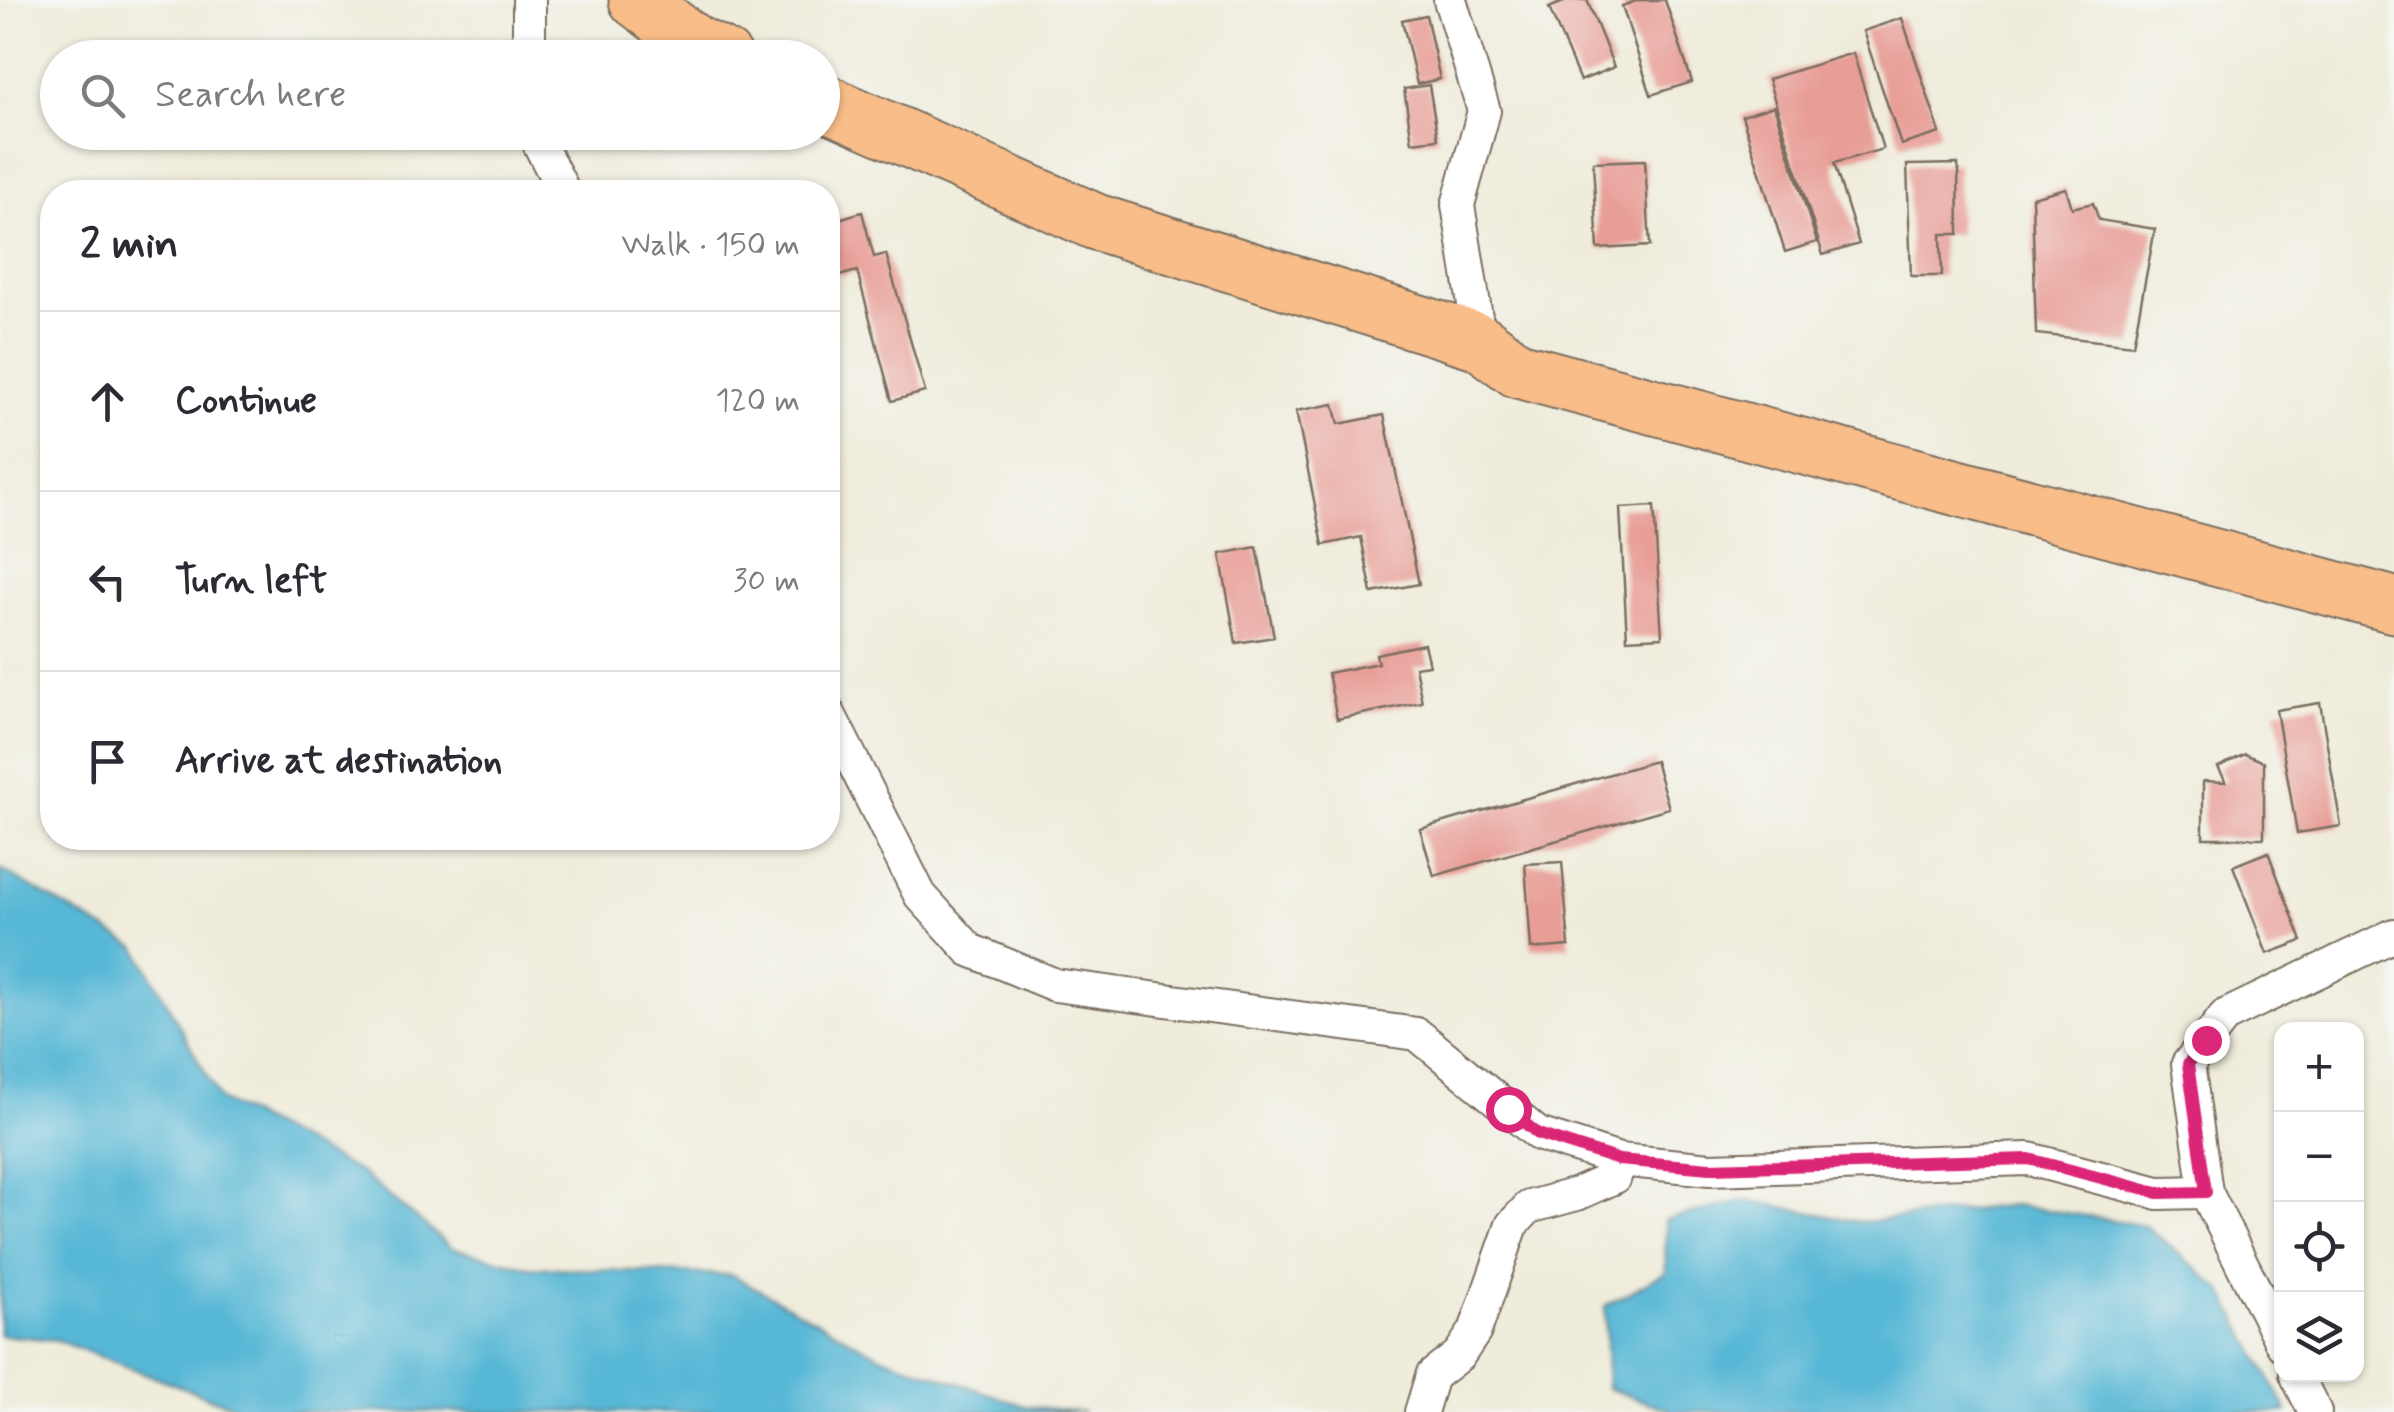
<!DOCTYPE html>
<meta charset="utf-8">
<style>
body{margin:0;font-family:Mynerve,sans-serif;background:#f2f2f3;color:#2b2b33}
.controls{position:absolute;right:30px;bottom:30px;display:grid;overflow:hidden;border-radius:20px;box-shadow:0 2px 8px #0004}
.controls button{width:90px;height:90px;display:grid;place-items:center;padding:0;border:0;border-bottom:2px solid #e1e1e2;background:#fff;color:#2b2b33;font:50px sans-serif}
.stop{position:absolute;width:30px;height:30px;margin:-22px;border:8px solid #db2777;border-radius:50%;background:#fff}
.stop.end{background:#db2777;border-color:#fff;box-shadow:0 2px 10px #0008}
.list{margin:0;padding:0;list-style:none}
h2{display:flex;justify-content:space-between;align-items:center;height:130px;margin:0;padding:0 40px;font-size:42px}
h2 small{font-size:32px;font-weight:400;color:#7c7c81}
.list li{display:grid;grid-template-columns:65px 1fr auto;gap:30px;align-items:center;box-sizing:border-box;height:180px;padding:0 40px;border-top:2px solid #e1e1e2}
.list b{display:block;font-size:38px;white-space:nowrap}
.list em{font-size:32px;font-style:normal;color:#7c7c81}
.icon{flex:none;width:55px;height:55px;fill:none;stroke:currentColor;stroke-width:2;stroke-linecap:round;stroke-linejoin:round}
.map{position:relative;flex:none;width:2394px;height:1412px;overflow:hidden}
.search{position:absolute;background:#fff;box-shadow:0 2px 8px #0004;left:40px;top:40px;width:800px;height:110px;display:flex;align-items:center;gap:25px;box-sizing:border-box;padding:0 35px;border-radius:55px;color:#7c7c81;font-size:38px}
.panel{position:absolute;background:#fff;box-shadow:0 2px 8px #0004;left:40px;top:180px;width:800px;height:670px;border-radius:40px}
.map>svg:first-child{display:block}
.water{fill:#57b7d6;stroke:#49707a;stroke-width:2.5}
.building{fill:#e89e97}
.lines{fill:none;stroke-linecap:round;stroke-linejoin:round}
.minor-casing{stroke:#7a6e60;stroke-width:36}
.trunk-casing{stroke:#7a6e60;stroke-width:59}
.minor{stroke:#fff;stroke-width:32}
.trunk{stroke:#f8bd89;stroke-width:55}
.route{stroke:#db2777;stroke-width:12}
</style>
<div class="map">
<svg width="2394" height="1412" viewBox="0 0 2394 1412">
<rect width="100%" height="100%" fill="#f6f6f2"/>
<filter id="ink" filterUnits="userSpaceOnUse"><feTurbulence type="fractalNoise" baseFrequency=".01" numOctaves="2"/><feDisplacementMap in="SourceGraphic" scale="20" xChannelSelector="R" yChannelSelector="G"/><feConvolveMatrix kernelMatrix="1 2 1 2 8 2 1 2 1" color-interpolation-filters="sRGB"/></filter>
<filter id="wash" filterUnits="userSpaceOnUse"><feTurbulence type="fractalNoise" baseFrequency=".0048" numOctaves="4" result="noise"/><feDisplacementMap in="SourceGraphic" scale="40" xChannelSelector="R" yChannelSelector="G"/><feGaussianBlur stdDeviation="2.25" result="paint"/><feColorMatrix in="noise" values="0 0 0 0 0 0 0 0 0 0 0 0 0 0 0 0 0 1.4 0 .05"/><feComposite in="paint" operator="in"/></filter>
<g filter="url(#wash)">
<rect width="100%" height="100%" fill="#efecdb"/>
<g class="water">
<path d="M0 869 137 948 220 1100 361 1173 452 1248 529 1267 732 1275 879 1355 1024 1406 1084 1412H249L56 1340 0 1335Z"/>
<path d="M1746 1200 1861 1222 2014 1205 2144 1225 2222 1290 2288 1412H1675L1607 1388 1605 1306 1666 1272 1665 1220Z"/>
</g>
<g id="blocks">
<g class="building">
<path d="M1568 0H1587L1614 67 1580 81 1549 8Z"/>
<path d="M1639 0H1665L1692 82 1651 95 1622 6Z"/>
<path d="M1426 15 1440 79 1417 84 1402 20Z"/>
<path d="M1902 18 1940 133 1901 145 1863 31Z"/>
<path d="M1853 53 1883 149 1834 163 1859 244 1823 255 1768 79Z"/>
<path d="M1429 85 1438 139 1412 142 1404 89Z"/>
<path d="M1774 106 1817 242 1785 252 1742 116Z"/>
<path d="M1645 160 1650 246 1598 249 1593 162Z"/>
<path d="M1958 164 1959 234H1941L1942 276H1911L1907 165Z"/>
<path d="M2066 188 2072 208 2093 203 2099 220 2155 229 2133 345 2036 334 2032 197Z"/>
<path d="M862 212 874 257 886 254 925 392 892 401 857 271 839 276 828 236V222Z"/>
<path d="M1334 404 1339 424 1384 415 1419 584 1372 593 1361 537 1323 545 1296 411Z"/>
<path d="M1654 506 1662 637 1627 639 1620 508Z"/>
<path d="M1257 547 1274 637 1236 643 1220 554Z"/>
<path d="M1424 644 1429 665 1415 667 1422 702 1337 719 1328 673 1378 663 1376 654Z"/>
<path d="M2320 703 2341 826 2297 833 2276 710Z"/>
<path d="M2245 754 2264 762V838H2203V781L2226 782 2218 767Z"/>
<path d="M1655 761 1669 808 1434 876 1420 829Z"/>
<path d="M2268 852 2302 941 2267 954 2233 866Z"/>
<path d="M1562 862 1569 946 1531 949 1525 864Z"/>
</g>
</g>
</g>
<g filter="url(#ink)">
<use href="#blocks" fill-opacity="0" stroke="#7a6e60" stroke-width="2.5"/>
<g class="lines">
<g class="minor-casing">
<g id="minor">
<path d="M529 0V58"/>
<path d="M1450 0 1484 111 1458 205 1480 342"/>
<path d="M533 132 564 192"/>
<path d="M828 712 920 895 970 950 1055 985 1417 1034 1538 1134 1619 1160 1710 1169 2029 1159 2158 1193 2206 1192"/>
<path d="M2282 1344 2206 1192 2188 1064 2225 1016 2394 935"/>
<path d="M2296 1374 2315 1412"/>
<path d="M1421 1412 1432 1376 1459 1355 1475 1331 1512 1225 1529 1207 1577 1194 1615 1177 1619 1160"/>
</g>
</g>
<g class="trunk-casing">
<g id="trunk">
<path d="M637 0 694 43 725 58"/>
<path d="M822 101 1096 222 1480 342 1518 370 2394 605"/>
</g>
</g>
<use href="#minor" class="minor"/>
<use href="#trunk" class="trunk"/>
</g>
</g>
<g class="lines" filter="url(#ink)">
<path class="route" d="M1508 1109 1538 1134 1619 1160 1710 1168 2029 1159 2158 1193 2206 1192 2188 1064 2206 1040"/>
</g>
</svg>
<div class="controls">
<button>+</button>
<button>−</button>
<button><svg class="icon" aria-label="locate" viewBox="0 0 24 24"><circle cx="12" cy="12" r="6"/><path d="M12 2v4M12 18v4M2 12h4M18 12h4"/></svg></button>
<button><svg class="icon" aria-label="layers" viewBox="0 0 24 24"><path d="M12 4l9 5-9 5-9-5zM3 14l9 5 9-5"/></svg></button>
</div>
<div class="stop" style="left:1508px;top:1109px"></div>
<div class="stop end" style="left:2206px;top:1040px"></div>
<div class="search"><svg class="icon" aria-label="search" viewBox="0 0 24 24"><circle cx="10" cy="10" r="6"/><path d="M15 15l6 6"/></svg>Search here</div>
<section class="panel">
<h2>2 min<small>Walk · 150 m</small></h2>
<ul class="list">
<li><svg class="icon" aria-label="ahead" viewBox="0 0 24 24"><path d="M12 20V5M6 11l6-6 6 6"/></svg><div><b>Continue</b></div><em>120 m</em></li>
<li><svg class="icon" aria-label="left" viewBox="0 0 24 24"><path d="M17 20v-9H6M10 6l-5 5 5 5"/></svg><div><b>Turn left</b></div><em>30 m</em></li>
<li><svg class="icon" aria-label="arrive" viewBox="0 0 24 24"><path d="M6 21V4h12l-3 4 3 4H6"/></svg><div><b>Arrive at destination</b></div></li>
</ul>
</section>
</div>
